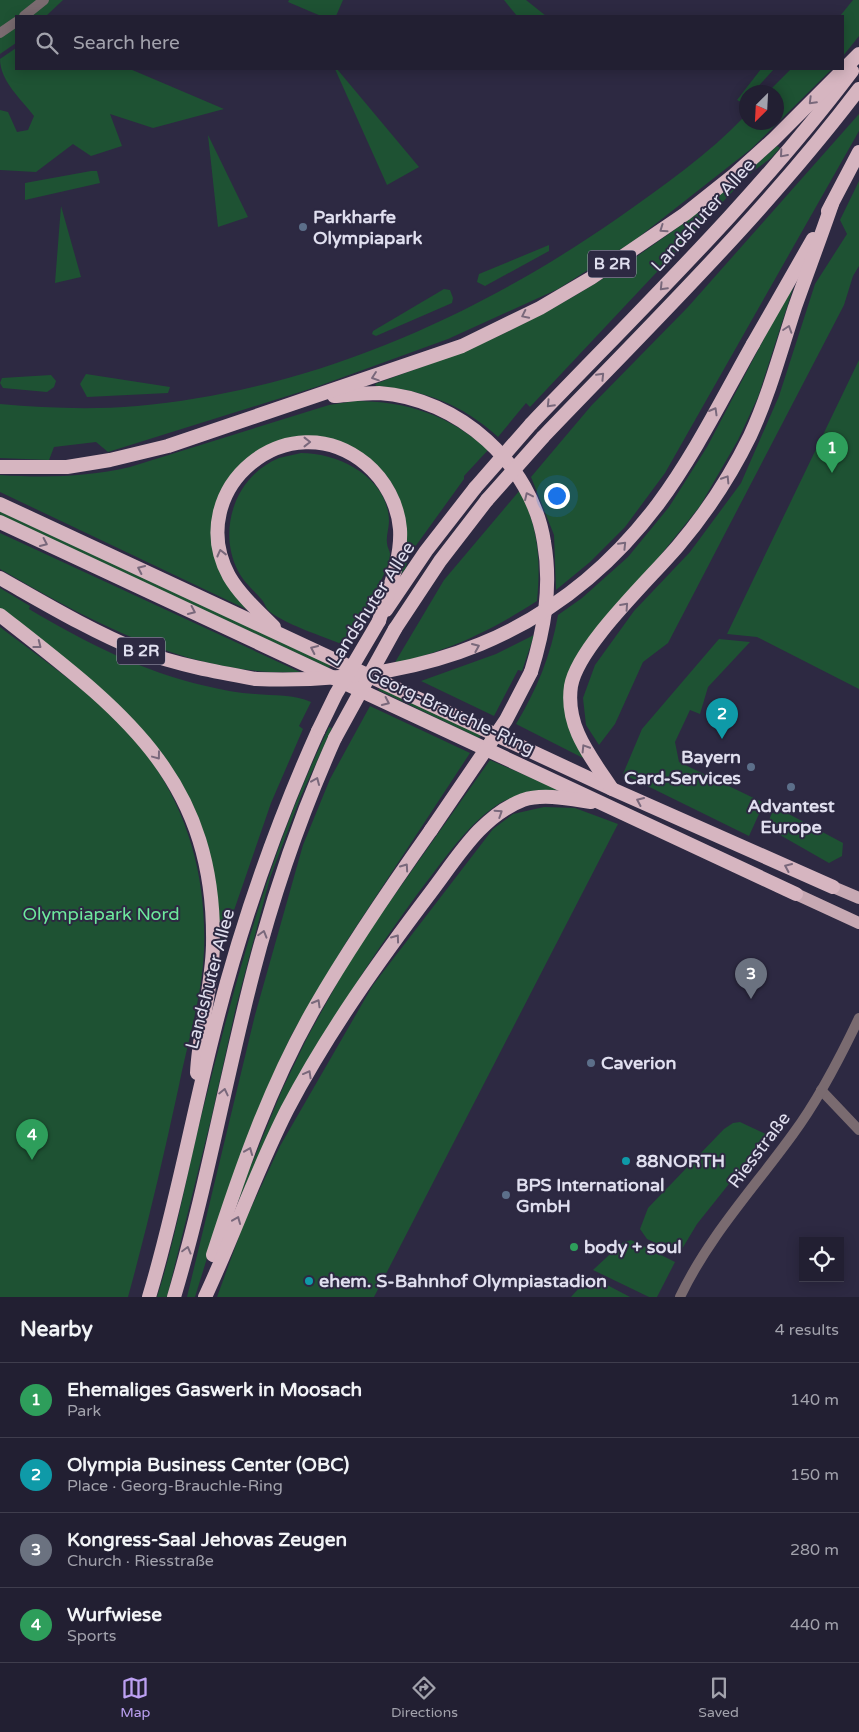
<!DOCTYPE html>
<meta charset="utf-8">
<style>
body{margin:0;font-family:"Varela Round",sans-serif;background:#2a273a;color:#f1f3f6}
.controls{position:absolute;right:15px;bottom:15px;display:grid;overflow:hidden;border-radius:0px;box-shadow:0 2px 12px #0003}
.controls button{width:45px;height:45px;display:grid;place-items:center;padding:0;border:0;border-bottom:1px solid #3f3d4d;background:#221f32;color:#f1f3f6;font:25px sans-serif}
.compass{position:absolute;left:739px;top:85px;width:45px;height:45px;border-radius:50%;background:#221f32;box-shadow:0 2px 12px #0003;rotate:204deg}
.you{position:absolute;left:556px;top:495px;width:18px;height:18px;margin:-12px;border:4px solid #fff;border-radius:50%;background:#1a73e8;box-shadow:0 0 0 8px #1a73e833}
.badge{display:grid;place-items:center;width:32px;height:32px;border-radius:50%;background:#bca0f2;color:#fff;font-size:16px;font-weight:700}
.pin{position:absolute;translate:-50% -41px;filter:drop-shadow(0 1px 2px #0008)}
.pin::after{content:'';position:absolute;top:26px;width:18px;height:15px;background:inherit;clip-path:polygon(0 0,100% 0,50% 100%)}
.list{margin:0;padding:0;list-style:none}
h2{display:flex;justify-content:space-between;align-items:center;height:65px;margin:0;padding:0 20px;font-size:21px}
h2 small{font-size:16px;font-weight:400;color:#a2a2ac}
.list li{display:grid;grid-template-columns:32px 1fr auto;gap:15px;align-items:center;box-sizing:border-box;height:75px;padding:0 20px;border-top:1px solid #3f3d4d}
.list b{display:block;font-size:19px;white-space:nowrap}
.list p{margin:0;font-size:16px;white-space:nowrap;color:#a2a2ac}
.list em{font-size:16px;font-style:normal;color:#a2a2ac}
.icon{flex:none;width:28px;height:28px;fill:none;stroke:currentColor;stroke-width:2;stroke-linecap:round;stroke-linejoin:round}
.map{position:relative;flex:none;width:859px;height:1297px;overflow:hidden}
.search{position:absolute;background:#221f32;box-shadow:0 2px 12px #0003;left:15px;right:15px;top:15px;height:55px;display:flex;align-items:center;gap:12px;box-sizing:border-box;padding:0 18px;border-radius:0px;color:#a2a2ac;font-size:19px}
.sheet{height:365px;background:#221f32}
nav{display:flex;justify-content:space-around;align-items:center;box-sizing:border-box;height:70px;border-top:1px solid #3f3d4d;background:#221f32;font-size:14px;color:#a2a2ac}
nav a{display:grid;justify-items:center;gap:2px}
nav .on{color:#bca0f2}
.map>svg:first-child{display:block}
.green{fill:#1e5233}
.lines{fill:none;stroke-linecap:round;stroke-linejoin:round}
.minor{stroke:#7a6b70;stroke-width:10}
.primary{stroke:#c7a9b3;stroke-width:12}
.trunk{stroke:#d6b5c0;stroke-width:14}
.trunk-bridge{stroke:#d6b5c0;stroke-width:14}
.oneway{stroke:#79687b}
.service-dot{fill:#5c6f8a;stroke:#2d2942;stroke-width:2}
.culture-dot{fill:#0f9aa8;stroke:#2d2942;stroke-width:2}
.leisure-dot{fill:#2e9e5b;stroke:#2d2942;stroke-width:2}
.labels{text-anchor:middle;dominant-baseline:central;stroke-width:4;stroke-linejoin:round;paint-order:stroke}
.shield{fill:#2d2942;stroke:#aaa8bb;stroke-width:1}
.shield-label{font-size:16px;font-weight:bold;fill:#e0dfef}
.street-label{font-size:18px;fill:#e0dfef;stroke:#2d2942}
.poi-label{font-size:18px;font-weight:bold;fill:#e0dfef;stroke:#2d2942;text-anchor:start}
.park-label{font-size:18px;fill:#6de99d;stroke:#2d2942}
</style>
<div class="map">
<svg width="859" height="1297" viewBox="0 0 859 1297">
<rect width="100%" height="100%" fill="#2d2942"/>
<g class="green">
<path d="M0 0H63L46 16H16V43L0 54Z"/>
<path d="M289 0H343L336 16H321L288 2Z"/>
<path d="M504 0H526L546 16H517Z"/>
<path d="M853 0H859V36L843 56V16H840Z"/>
<path d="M16 48V69H130L224 109 153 128 110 114 122 146 91 156 73 144 36 172 0 170V110L8 112 17 132 28 130 34 116C21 99 0 81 0 59Z"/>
<path d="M335 69H337L419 167 387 185Z"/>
<path d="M761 69H774L753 92H746V99L743 103 737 100Z"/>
<path d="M791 69H832L751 149 635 240 558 289 448 339 316 387 108 452 96 442 54 447 49 460 0 458V404C45 408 91 410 137 406 309 391 476 317 618 218 662 187 709 154 746 115V122H776V92H768Z"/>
<path d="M859 114V131L665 473 625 527 590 562 556 590 554 535 531 477 591 406 688 307Z"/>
<path d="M208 135 248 217 218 227Z"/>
<path d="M777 146 780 148 771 158 748 175 530 407 526 403 498 437C462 404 424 390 376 386L375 384C412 370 450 358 485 342 593 294 689 224 777 146Z"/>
<path d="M91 171H97L100 183 25 200V183Z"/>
<path d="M859 181V266L853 276 844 305 668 643 643 662 615 724 599 745 586 725 583 698 595 665 634 611 690 552 741 483 779 396 815 284 847 234 840 220Z"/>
<path d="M61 206 81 277 55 283Z"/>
<path d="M549 245V251L485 286 477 282 479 274Z"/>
<path d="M797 276 758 397 738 440 700 506 659 557 602 621 578 653 571 671 583 758 516 724C537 689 551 655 558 615L582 598 628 557 669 507 707 447Z"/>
<path d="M444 289 450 290 453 298 452 303 376 336 372 334 373 331Z"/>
<path d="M859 360V689L757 637 727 634Z"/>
<path d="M86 374 170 387 168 393 87 397 80 384Z"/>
<path d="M51 375 56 381 54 387 47 392 3 388 0 383 2 378Z"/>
<path d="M355 401C407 401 449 415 488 450L464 476V479L407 558 406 568 401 574H399C400 549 407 514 396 491 372 440 287 418 246 460 237 469 220 519 214 534L248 610 0 492V475C45 478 86 477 130 467L329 405Z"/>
<path d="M301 453C339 453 388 477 389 521 389 528 386 536 387 543 387 547 390 551 390 554 390 573 354 627 344 645 325 637 281 623 268 610 265 607 265 603 262 600 254 590 244 583 238 571 217 530 235 476 279 458 286 456 294 455 301 453Z"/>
<path d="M520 490C538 527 541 560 537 601 487 633 452 649 394 664L444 580Z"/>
<path d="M0 511 331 664 329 668 0 516Z"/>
<path d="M0 533 300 672C191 677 92 622 0 569Z"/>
<path d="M0 588 30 606 29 609C85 642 143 672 206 686 222 690 239 693 255 694 274 696 294 694 311 702L299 726 303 729 271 803 219 954H217V904L168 763 0 610Z"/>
<path d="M0 627C42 659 104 702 137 742 186 802 207 874 204 951 202 997 187 1044 178 1090 163 1159 147 1228 128 1297H0Z"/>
<path d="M534 635 522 671 518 670 494 716 421 681 496 654Z"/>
<path d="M719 639 750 642 708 687 700 714 690 710 675 742 679 762 764 803 749 836 623 774 642 729Z"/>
<path d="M380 688 481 735 479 738 378 690Z"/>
<path d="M370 706 470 753 348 939 292 1034 274 1073 228 1190 195 1297H187L255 1015 303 845 330 779Z"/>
<path d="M329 727 332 728 301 796 270 878 236 1007 212 1115 167 1297H157C176 1238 186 1177 201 1117 235 984 269 851 329 727Z"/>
<path d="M490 760 559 790C539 793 518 793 500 803 470 822 449 853 428 880 352 980 288 1092 236 1206L239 1186 252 1163 282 1090 307 1038 344 971 372 927Z"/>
<path d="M544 807 575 808 618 824 374 1297H217L244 1223 280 1146 373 985 493 829 513 814Z"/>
<path d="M785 812 843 843 842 856 829 863 766 827 772 813Z"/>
<path d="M740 1122 768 1135 697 1224 679 1254 647 1239 640 1229 648 1208 724 1129 733 1123Z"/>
<path d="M631 1240 675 1262 657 1297H649L593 1270 622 1243Z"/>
<path d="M590 1276 630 1297H571Z"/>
</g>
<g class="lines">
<g class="minor">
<path d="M24 16 44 0"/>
<path d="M0 33 16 22"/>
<path d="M821 1090 859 1130"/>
<path d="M680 1297C709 1236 754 1188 793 1134 819 1099 840 1058 859 1018"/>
</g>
<g class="primary">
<path d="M833 887 859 898"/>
<path d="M796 894 859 923"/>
</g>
<g class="trunk">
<path d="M828 211 859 152"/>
<path d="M753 344 813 239"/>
<path d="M334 396C348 395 364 393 379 393 458 398 532 464 544 542 552 587 544 630 531 672"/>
<path d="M531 424C641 309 756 198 852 71"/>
<path d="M543 437C651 324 764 214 859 89"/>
<path d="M0 467H67L110 460 168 446 462 346 540 308 591 278 685 214 734 175 774 139 859 54"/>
<path d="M0 504 612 789 833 887"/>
<path d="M0 522 796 894"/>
<path d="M0 578C46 604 91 631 140 651 178 665 217 672 256 679"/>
<path d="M386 610 426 551 475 488"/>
<path d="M0 615C121 710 216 777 213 945 212 988 199 1030 197 1073"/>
<path d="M274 627C258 611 240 595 229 576 182 489 289 400 366 464 385 480 398 504 400 529 402 560 387 593 379 621"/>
<path d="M395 629 440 561 487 500"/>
<path d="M612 789C591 757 565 727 571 686 578 646 650 579 678 546 706 513 731 475 750 436 769 395 781 350 795 307 807 273 820 239 832 204"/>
<path d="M213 1255C240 1171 270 1085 315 1007 350 946 390 888 431 830"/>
<path d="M149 1297C175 1211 191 1122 213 1035 239 930 274 829 318 731"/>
<path d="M174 1297C206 1190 225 1081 253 973 274 892 301 814 335 738"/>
<path d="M205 1297C234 1235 256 1171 287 1110 328 1032 378 962 431 892 457 858 481 816 523 800 543 793 571 799 591 802"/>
</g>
<g class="trunk-bridge">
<path d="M475 488 531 424"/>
<path d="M487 500 543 437"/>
<path d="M256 679C420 685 557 638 658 504 695 454 723 397 753 344"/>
<path d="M318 731 336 694 379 621"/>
<path d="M335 738 395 629"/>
<path d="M431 830 506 720 531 672"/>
</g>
</g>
<defs><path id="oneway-chevron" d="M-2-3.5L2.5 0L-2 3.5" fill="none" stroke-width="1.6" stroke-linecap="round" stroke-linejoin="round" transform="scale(1.25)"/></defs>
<g class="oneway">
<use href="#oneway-chevron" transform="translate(812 101) rotate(135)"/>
<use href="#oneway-chevron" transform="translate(783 154) rotate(131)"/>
<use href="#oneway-chevron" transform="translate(663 229) rotate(145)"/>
<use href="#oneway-chevron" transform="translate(663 287) rotate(134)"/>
<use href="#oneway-chevron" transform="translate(525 315) rotate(154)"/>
<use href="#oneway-chevron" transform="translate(788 329) rotate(-72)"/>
<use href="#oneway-chevron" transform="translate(601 376) rotate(-46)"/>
<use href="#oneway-chevron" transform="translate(375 377) rotate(161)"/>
<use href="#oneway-chevron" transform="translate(550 404) rotate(134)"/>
<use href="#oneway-chevron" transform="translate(714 411) rotate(-60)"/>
<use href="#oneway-chevron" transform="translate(307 442)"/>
<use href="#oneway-chevron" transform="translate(726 479) rotate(-58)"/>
<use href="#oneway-chevron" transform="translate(528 496) rotate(-115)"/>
<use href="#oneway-chevron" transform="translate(44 543) rotate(25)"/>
<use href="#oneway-chevron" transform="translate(623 545) rotate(-46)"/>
<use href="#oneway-chevron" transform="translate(221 553) rotate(-104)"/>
<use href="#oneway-chevron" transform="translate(141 569) rotate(-155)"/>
<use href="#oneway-chevron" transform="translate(625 606) rotate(-48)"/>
<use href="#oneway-chevron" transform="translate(192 611) rotate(25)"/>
<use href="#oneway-chevron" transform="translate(38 645) rotate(38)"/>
<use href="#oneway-chevron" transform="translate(476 647) rotate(-23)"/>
<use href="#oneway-chevron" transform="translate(314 649) rotate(-155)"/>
<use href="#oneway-chevron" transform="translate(386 702) rotate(25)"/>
<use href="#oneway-chevron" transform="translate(585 748) rotate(-122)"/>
<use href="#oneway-chevron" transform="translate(157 756) rotate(53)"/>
<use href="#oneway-chevron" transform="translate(316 781) rotate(-67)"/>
<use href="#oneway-chevron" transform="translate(640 801) rotate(-156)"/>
<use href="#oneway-chevron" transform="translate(499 813) rotate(-33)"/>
<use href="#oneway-chevron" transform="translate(405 867) rotate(-55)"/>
<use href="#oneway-chevron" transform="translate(788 867) rotate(-156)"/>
<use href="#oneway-chevron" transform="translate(263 934) rotate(-74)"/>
<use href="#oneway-chevron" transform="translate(396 938) rotate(-54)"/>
<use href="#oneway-chevron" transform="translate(317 1003) rotate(-60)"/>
<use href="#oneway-chevron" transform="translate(308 1074) rotate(-61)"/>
<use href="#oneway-chevron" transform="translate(224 1092) rotate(-77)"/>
<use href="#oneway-chevron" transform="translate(249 1151) rotate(-68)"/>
<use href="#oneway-chevron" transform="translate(237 1220) rotate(-68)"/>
<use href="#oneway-chevron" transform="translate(187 1250) rotate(-75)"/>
</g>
<g class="service-dot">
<circle cx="303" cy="227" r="5"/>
<circle cx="751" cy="767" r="5"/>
<circle cx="791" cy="787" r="5"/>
<circle cx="591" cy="1063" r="5"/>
<circle cx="506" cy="1195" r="5"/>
</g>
<g class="culture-dot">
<circle cx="626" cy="1161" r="5"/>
<circle cx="309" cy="1281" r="5"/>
</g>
<circle class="leisure-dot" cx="574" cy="1247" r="5"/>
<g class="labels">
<g class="shield">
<rect x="588" y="250.5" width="48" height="27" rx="4"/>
<rect x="117" y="637.5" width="48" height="27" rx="4"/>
</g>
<g class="shield-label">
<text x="612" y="264">B 2R</text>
<text x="141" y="651">B 2R</text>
</g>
<g class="street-label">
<text transform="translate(703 215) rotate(-48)">Landshuter Allee</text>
<text transform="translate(371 604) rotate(-57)">Landshuter Allee</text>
<text transform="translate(451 711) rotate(25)">Georg-Brauchle-Ring</text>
<text transform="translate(210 979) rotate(-75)">Landshuter Allee</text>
<text transform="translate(759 1150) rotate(-53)">Riesstraße</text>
</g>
<g class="poi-label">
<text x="313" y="217">Parkharfe<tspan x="313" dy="21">Olympiapark</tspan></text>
<text x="741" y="757" text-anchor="end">Bayern<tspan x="741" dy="21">Card-Services</tspan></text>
<text x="791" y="806" text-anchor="middle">Advantest<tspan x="791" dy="21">Europe</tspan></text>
<text x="601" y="1063">Caverion</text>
<text x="636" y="1161">88NORTH</text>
<text x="516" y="1185">BPS International<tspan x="516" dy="21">GmbH</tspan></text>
<text x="584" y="1247">body + soul</text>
<text x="319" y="1281">ehem. S-Bahnhof Olympiastadion</text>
</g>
<g class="park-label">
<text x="101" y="914">Olympiapark Nord</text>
</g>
</g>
</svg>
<div class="controls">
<button><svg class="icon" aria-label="locate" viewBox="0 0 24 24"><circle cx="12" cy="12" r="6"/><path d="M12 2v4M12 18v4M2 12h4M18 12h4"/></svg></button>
</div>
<svg class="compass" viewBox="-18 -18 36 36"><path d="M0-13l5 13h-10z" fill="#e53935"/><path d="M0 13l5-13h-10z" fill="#a2a2ac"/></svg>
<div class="you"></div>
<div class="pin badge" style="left:832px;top:473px;background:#2e9e5b">1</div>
<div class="pin badge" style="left:722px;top:739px;background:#0f9aa8">2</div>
<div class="pin badge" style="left:751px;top:999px;background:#6b7280">3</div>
<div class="pin badge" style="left:32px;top:1160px;background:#2e9e5b">4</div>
<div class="search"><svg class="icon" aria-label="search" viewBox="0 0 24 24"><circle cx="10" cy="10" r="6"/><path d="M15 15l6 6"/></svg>Search here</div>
</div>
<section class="sheet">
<h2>Nearby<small>4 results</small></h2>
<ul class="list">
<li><span class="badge" style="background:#2e9e5b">1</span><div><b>Ehemaliges Gaswerk in Moosach</b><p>Park</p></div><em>140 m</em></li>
<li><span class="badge" style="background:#0f9aa8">2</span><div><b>Olympia Business Center (OBC)</b><p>Place · Georg-Brauchle-Ring</p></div><em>150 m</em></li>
<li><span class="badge" style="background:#6b7280">3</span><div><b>Kongress-Saal Jehovas Zeugen</b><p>Church · Riesstraße</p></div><em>280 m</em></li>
<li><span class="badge" style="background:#2e9e5b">4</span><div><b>Wurfwiese</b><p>Sports</p></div><em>440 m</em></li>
</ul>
</section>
<nav>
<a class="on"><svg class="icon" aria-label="map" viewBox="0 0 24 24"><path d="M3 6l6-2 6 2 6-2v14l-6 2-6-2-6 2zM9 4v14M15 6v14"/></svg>Map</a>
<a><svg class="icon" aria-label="directions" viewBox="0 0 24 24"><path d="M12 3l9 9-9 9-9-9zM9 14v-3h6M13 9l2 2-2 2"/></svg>Directions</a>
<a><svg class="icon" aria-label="saved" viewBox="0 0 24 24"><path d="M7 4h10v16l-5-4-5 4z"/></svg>Saved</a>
</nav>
